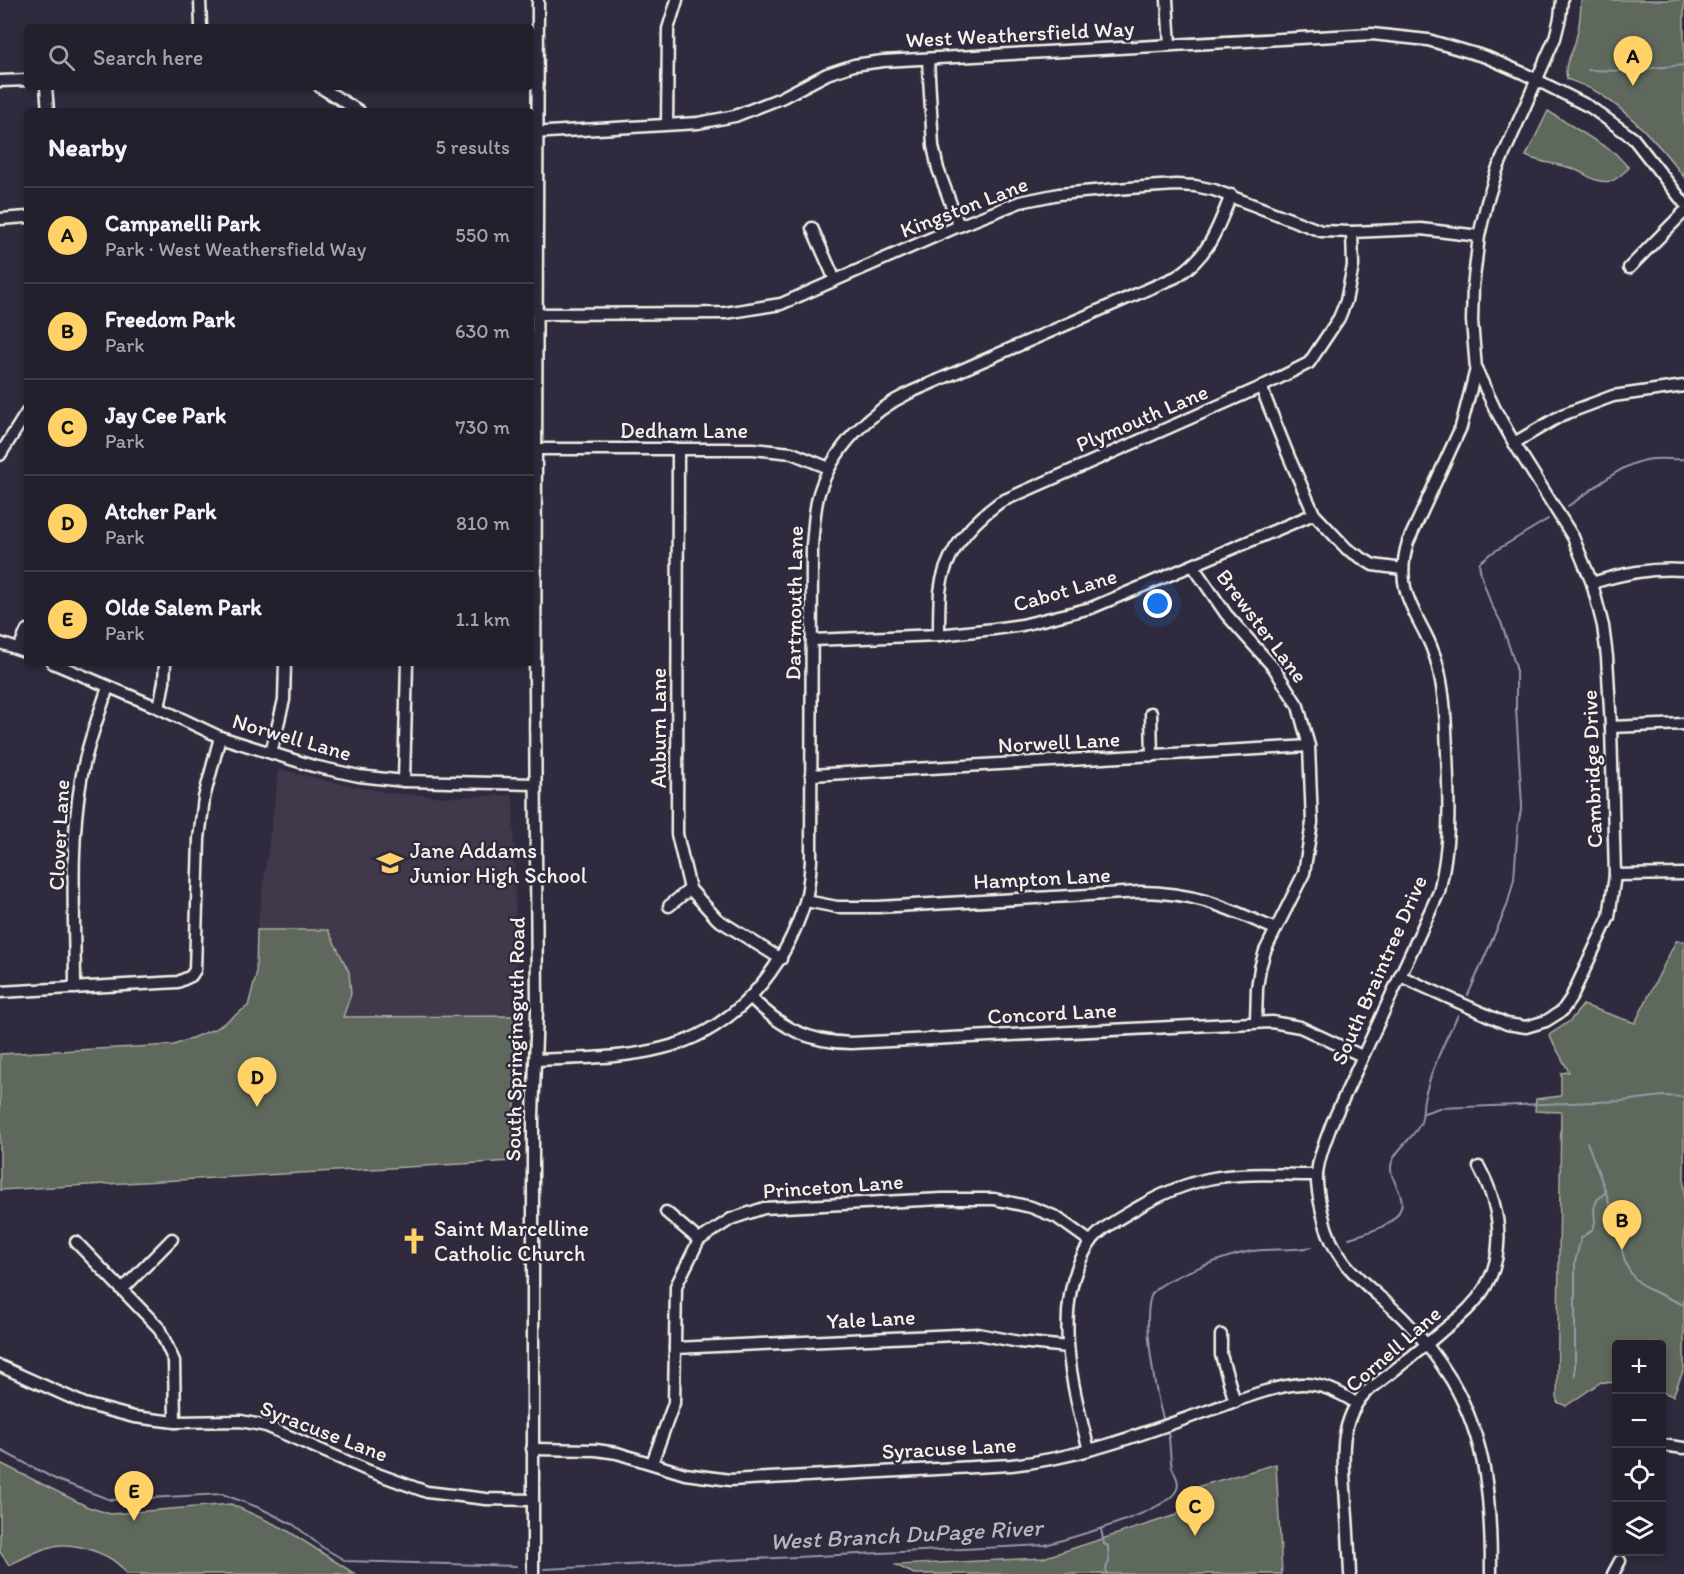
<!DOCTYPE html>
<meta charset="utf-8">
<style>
body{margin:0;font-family:Itim,sans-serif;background:#2f2d3a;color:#f1f3f6}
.controls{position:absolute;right:18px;bottom:18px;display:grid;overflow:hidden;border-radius:6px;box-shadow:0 3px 9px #0003}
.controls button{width:54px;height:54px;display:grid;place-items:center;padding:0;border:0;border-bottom:2px solid #403e4a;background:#23202e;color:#f1f3f6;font:30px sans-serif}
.you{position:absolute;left:1158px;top:604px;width:21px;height:21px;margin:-15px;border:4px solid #fff;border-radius:50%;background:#1a73e8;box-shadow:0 0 0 9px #1a73e833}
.badge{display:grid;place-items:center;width:39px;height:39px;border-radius:50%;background:#ffd166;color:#111;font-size:20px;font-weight:700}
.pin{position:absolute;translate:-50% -50px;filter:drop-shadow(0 2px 3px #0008)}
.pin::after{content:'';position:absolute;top:32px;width:21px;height:18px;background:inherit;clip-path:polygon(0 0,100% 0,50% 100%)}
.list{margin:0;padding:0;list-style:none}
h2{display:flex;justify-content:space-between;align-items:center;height:78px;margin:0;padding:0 24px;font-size:26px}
h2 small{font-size:20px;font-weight:400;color:#a3a3aa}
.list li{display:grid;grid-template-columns:39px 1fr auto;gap:18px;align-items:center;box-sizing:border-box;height:96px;padding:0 24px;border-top:2px solid #403e4a}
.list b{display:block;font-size:22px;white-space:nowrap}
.list p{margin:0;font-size:20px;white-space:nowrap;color:#a3a3aa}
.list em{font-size:20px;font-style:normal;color:#a3a3aa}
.icon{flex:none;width:33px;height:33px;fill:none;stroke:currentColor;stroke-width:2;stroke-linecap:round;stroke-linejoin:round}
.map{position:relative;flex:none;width:1684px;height:1574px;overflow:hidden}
.search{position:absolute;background:#23202e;box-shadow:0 3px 9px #0003;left:24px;top:24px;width:510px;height:66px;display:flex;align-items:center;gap:15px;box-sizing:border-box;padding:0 21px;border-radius:6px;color:#a3a3aa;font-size:22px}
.panel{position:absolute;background:#23202e;box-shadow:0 3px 9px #0003;left:24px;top:108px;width:510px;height:558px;border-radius:6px}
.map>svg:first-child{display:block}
.built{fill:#42384b}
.green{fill:#5e675b;stroke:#a9aca2;stroke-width:1.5}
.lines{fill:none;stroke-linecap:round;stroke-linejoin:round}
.stream{stroke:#919ba6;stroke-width:2}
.minor-casing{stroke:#f4f1e8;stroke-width:15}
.minor{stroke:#2f2a3d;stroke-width:10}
.labels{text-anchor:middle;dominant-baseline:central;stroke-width:5;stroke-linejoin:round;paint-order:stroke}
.street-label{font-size:22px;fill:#f4f1e8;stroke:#2f2a3d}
.poi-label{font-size:22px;fill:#f4f1e8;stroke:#2f2a3d;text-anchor:start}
.water-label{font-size:24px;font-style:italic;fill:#b2b7bc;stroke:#2f2a3d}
</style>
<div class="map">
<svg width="1684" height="1574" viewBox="0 0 1684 1574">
<rect width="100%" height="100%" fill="#2f2a3d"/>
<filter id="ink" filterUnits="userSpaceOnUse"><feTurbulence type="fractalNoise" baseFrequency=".0167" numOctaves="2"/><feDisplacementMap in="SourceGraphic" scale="12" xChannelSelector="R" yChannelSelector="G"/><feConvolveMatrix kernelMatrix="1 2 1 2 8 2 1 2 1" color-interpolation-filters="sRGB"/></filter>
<g filter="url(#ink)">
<path class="built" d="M279 769 332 782 390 793 446 797 513 795 517 1016 343 1017 351 994 349 972 328 930H257Z"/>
<g class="green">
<path d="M1581 0H1684V177C1660 145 1632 114 1597 92 1588 87 1577 83 1567 79 1563 63 1571 58 1575 43 1579 28 1581 15 1581 0Z"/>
<path d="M1548 111 1615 153 1629 168C1624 172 1617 180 1611 181 1596 184 1588 175 1576 170 1560 163 1542 164 1526 156Z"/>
<path d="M257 930H328L349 972 351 994 343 1017 518 1016 513 1161 0 1190V1054L174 1045 217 1028 248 1006 256 976Z"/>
<path d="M1676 941H1684V1369L1673 1396 1662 1392V1344H1616V1383L1601 1382 1566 1406 1557 1402 1561 1112 1535 1111 1536 1099 1561 1096V1073L1569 1072 1549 1035 1570 1021 1583 1005 1635 1023Z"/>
<path d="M0 1463 88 1507 110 1514 231 1504 285 1529 355 1574H126C117 1556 83 1545 63 1545 47 1545 24 1558 9 1565L0 1552Z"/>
<path d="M1276 1464 1282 1574H914L896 1565 1043 1558 1176 1515 1181 1509 1189 1489Z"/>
</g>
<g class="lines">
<g class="stream">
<path d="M1588 70 1623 71 1684 65"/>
<path d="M1568 506C1593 491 1616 466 1646 460 1658 457 1671 460 1684 459"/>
<path d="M1468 995 1507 906 1514 879 1518 825 1522 805 1516 709V667L1501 622 1491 604 1481 575 1479 563 1490 554 1548 519"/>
<path d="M1424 1113 1439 1108 1622 1101 1663 1096 1684 1097"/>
<path d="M1587 1142 1606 1192 1626 1265 1634 1278 1646 1288 1684 1305"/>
<path d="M1349 1238C1365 1233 1393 1227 1400 1210 1408 1194 1386 1179 1392 1162 1397 1147 1415 1137 1421 1122 1424 1113 1422 1104 1425 1095 1433 1066 1444 1041 1458 1015"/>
<path d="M1575 1377V1262L1581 1238 1592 1230 1595 1223 1594 1209 1597 1200 1606 1192"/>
<path d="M1164 1421C1156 1397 1141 1315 1152 1294 1161 1278 1233 1254 1252 1251 1272 1248 1292 1251 1312 1247"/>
<path d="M0 1450 57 1480 111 1500 222 1494 260 1508 294 1525 322 1547 346 1561 516 1566"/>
<path d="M1101 1529 1104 1544 1108 1546 1109 1562 1106 1568 1107 1574"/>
<path d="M544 1569 1045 1545C1070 1538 1169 1512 1177 1489 1180 1480 1174 1474 1172 1467 1169 1454 1171 1441 1167 1429"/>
</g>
<g class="minor-casing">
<g id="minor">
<path d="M200 0 201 27"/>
<path d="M1167 0 1170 45"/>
<path d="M928 59 933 146 938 169 959 226"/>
<path d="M0 81 27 80"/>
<path d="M46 87 48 111"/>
<path d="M320 87 359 111"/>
<path d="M667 124 668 29 677 0"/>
<path d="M531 133 698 123 735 116 781 98 827 74 854 65 883 61 1372 34 1428 40 1486 57 1523 73 1590 107 1633 138 1684 203"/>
<path d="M0 219 27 217"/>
<path d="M812 228 835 280"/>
<path d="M1629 268 1684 212"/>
<path d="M537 314 725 313 781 304 959 226 1020 202 1059 194 1129 188 1176 185 1195 186 1214 190 1321 231 1352 232 1421 229 1479 236"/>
<path d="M1261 387 1289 457 1314 514 1347 549 1373 565 1403 569"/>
<path d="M1514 443 1562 415 1613 396 1684 386"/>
<path d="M536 449H753L792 453 829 468"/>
<path d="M678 449 677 834 690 889 717 919 781 959"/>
<path d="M0 455 27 412"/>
<path d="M1193 566 1226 614 1274 668 1298 706 1309 746 1312 823 1304 873 1265 951 1260 968 1257 988 1256 1021"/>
<path d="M1592 583C1625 573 1649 568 1684 570"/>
<path d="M939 635C939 621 939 606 940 592 944 553 970 524 1000 502L1261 387 1309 363 1339 318 1346 301 1353 266 1352 232"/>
<path d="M812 640 939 635 994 629 1022 625 1091 608 1314 514"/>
<path d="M0 643 27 652"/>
<path d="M19 648 27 630"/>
<path d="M53 663 159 708 220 737 313 766 359 776 404 781 535 784"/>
<path d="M159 708 164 682 165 663"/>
<path d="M1151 713 1152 756"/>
<path d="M1611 727 1684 724"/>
<path d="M271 753 284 700 285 663"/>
<path d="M811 775 1309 746"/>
<path d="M404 781 407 663"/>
<path d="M1615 875 1684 874"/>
<path d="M806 901 837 907H878L1141 892C1198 893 1225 907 1275 929"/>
<path d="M669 906 690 889"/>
<path d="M1400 976 1507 1024 1526 1027 1546 1021 1562 1011 1571 998 1609 917 1615 875 1611 727 1607 657 1603 626 1592 583 1573 537 1514 443 1495 409 1476 369"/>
<path d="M75 988C75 920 69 848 81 780 86 748 98 718 108 687"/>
<path d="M0 992 178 982 191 976 195 970 199 839 204 798 220 737"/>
<path d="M751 998C782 1028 807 1042 851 1043L1272 1022 1300 1027 1362 1056"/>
<path d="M536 1060C578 1058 621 1059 663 1048 734 1031 784 970 805 902 809 889 810 874 811 861L812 545C814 528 814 510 819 493 833 448 869 412 911 392L1176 277C1209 256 1217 230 1231 195"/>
<path d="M666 1212 699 1240"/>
<path d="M76 1242 159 1328 174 1361 175 1422"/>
<path d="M122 1290 172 1239"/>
<path d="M1221 1335V1355L1235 1402"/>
<path d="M675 1348 978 1334 1019 1342 1068 1347"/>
<path d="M0 1366 85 1404 134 1417 175 1422 241 1421 266 1426 369 1471 427 1492 486 1499 532 1500"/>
<path d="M1662 1445 1684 1448"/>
<path d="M532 1449 596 1450 617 1453 685 1474 730 1480 1011 1465C1081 1458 1147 1432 1213 1409 1239 1400 1273 1386 1301 1384 1321 1383 1339 1392 1356 1403"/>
<path d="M1089 1450C1072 1386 1050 1303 1090 1243 1100 1228 1122 1217 1137 1208 1161 1194 1186 1183 1213 1178 1242 1172 1286 1175 1317 1175"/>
<path d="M652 1463 674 1403 676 1286 699 1240 731 1219 764 1208 942 1199H994L1031 1207 1056 1217 1091 1242"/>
<path d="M533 1574V1115L537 1011 535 687 538 0"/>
<path d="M1350 1574C1349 1551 1348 1527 1346 1504 1344 1464 1336 1425 1365 1393 1391 1373 1417 1353 1441 1332 1450 1324 1461 1317 1469 1308 1509 1268 1504 1213 1479 1167"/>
<path d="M1491 1574C1491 1504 1488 1443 1452 1381 1438 1358 1421 1336 1402 1317 1367 1283 1334 1267 1323 1216 1320 1203 1316 1189 1317 1175 1318 1157 1326 1140 1332 1123L1439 892C1451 841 1449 804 1447 752 1446 725 1445 698 1439 671 1428 619 1390 601 1408 542L1461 427 1476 369 1472 321 1473 287 1479 236 1487 202 1497 170 1555 38 1560 18 1562 0"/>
<path d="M1613 1574 1620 1561"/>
</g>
</g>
<use href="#minor" class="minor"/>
</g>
</g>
<defs>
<g id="school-bare" transform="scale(2.07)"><path d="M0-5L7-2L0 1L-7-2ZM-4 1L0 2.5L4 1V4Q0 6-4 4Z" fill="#ffd166" stroke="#2f2a3d" stroke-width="2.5" paint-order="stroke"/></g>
<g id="church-bare" transform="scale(2.07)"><path d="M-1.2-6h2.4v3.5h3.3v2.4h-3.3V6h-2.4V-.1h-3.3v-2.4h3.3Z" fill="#ffd166" stroke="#2f2a3d" stroke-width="2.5" paint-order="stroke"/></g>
</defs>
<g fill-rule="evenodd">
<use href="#school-bare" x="390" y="863"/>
<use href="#church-bare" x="414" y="1241"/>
</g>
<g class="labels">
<g class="street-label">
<text transform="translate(1020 34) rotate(-3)">West Weathersfield Way</text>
<text transform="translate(964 207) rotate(-21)">Kingston Lane</text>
<text transform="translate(1142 418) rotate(-23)">Plymouth Lane</text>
<text x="684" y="430">Dedham Lane</text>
<text transform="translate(1065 590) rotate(-16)">Cabot Lane</text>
<text transform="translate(794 603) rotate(-89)">Dartmouth Lane</text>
<text transform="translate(1262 626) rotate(53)">Brewster Lane</text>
<text transform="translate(658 728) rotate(-90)">Auburn Lane</text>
<text transform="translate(292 737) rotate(16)">Norwell Lane</text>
<text transform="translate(1059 742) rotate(-3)">Norwell Lane</text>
<text transform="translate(1592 769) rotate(-92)">Cambridge Drive</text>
<text transform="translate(59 835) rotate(-87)">Clover Lane</text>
<text transform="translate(1042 878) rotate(-3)">Hampton Lane</text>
<text transform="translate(1379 970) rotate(-66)">South Braintree Drive</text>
<text transform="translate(1052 1013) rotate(-3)">Concord Lane</text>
<text transform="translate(515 1039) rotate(-89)">South Springinsguth Road</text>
<text transform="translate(833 1186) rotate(-4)">Princeton Lane</text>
<text transform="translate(871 1319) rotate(-3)">Yale Lane</text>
<text transform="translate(1393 1349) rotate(-41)">Cornell Lane</text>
<text transform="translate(324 1431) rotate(21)">Syracuse Lane</text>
<text transform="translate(949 1448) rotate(-3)">Syracuse Lane</text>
</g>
<g class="poi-label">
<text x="410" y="850">Jane Addams<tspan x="410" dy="25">Junior High School</tspan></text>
<text x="434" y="1228">Saint Marcelline<tspan x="434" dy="25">Catholic Church</tspan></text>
</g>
<g class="water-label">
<text transform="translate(906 1534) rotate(-3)">West Branch DuPage River</text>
</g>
</g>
</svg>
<div class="controls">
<button>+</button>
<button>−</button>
<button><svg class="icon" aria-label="locate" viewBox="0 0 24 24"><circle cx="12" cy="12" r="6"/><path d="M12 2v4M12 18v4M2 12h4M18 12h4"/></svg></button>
<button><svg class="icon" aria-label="layers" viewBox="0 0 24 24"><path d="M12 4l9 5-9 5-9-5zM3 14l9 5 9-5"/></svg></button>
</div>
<div class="you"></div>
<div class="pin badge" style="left:1633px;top:86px">A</div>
<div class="pin badge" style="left:1622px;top:1250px">B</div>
<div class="pin badge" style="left:1195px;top:1536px">C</div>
<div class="pin badge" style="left:257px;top:1107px">D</div>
<div class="pin badge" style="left:134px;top:1521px">E</div>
<div class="search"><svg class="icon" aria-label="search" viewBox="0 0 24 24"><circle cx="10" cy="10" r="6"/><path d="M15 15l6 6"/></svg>Search here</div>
<section class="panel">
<h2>Nearby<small>5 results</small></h2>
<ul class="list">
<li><span class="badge">A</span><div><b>Campanelli Park</b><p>Park · West Weathersfield Way</p></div><em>550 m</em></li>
<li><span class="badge">B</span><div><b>Freedom Park</b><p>Park</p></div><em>630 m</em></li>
<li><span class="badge">C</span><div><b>Jay Cee Park</b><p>Park</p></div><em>730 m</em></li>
<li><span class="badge">D</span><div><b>Atcher Park</b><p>Park</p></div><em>810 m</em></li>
<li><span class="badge">E</span><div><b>Olde Salem Park</b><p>Park</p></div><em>1.1 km</em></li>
</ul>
</section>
</div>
